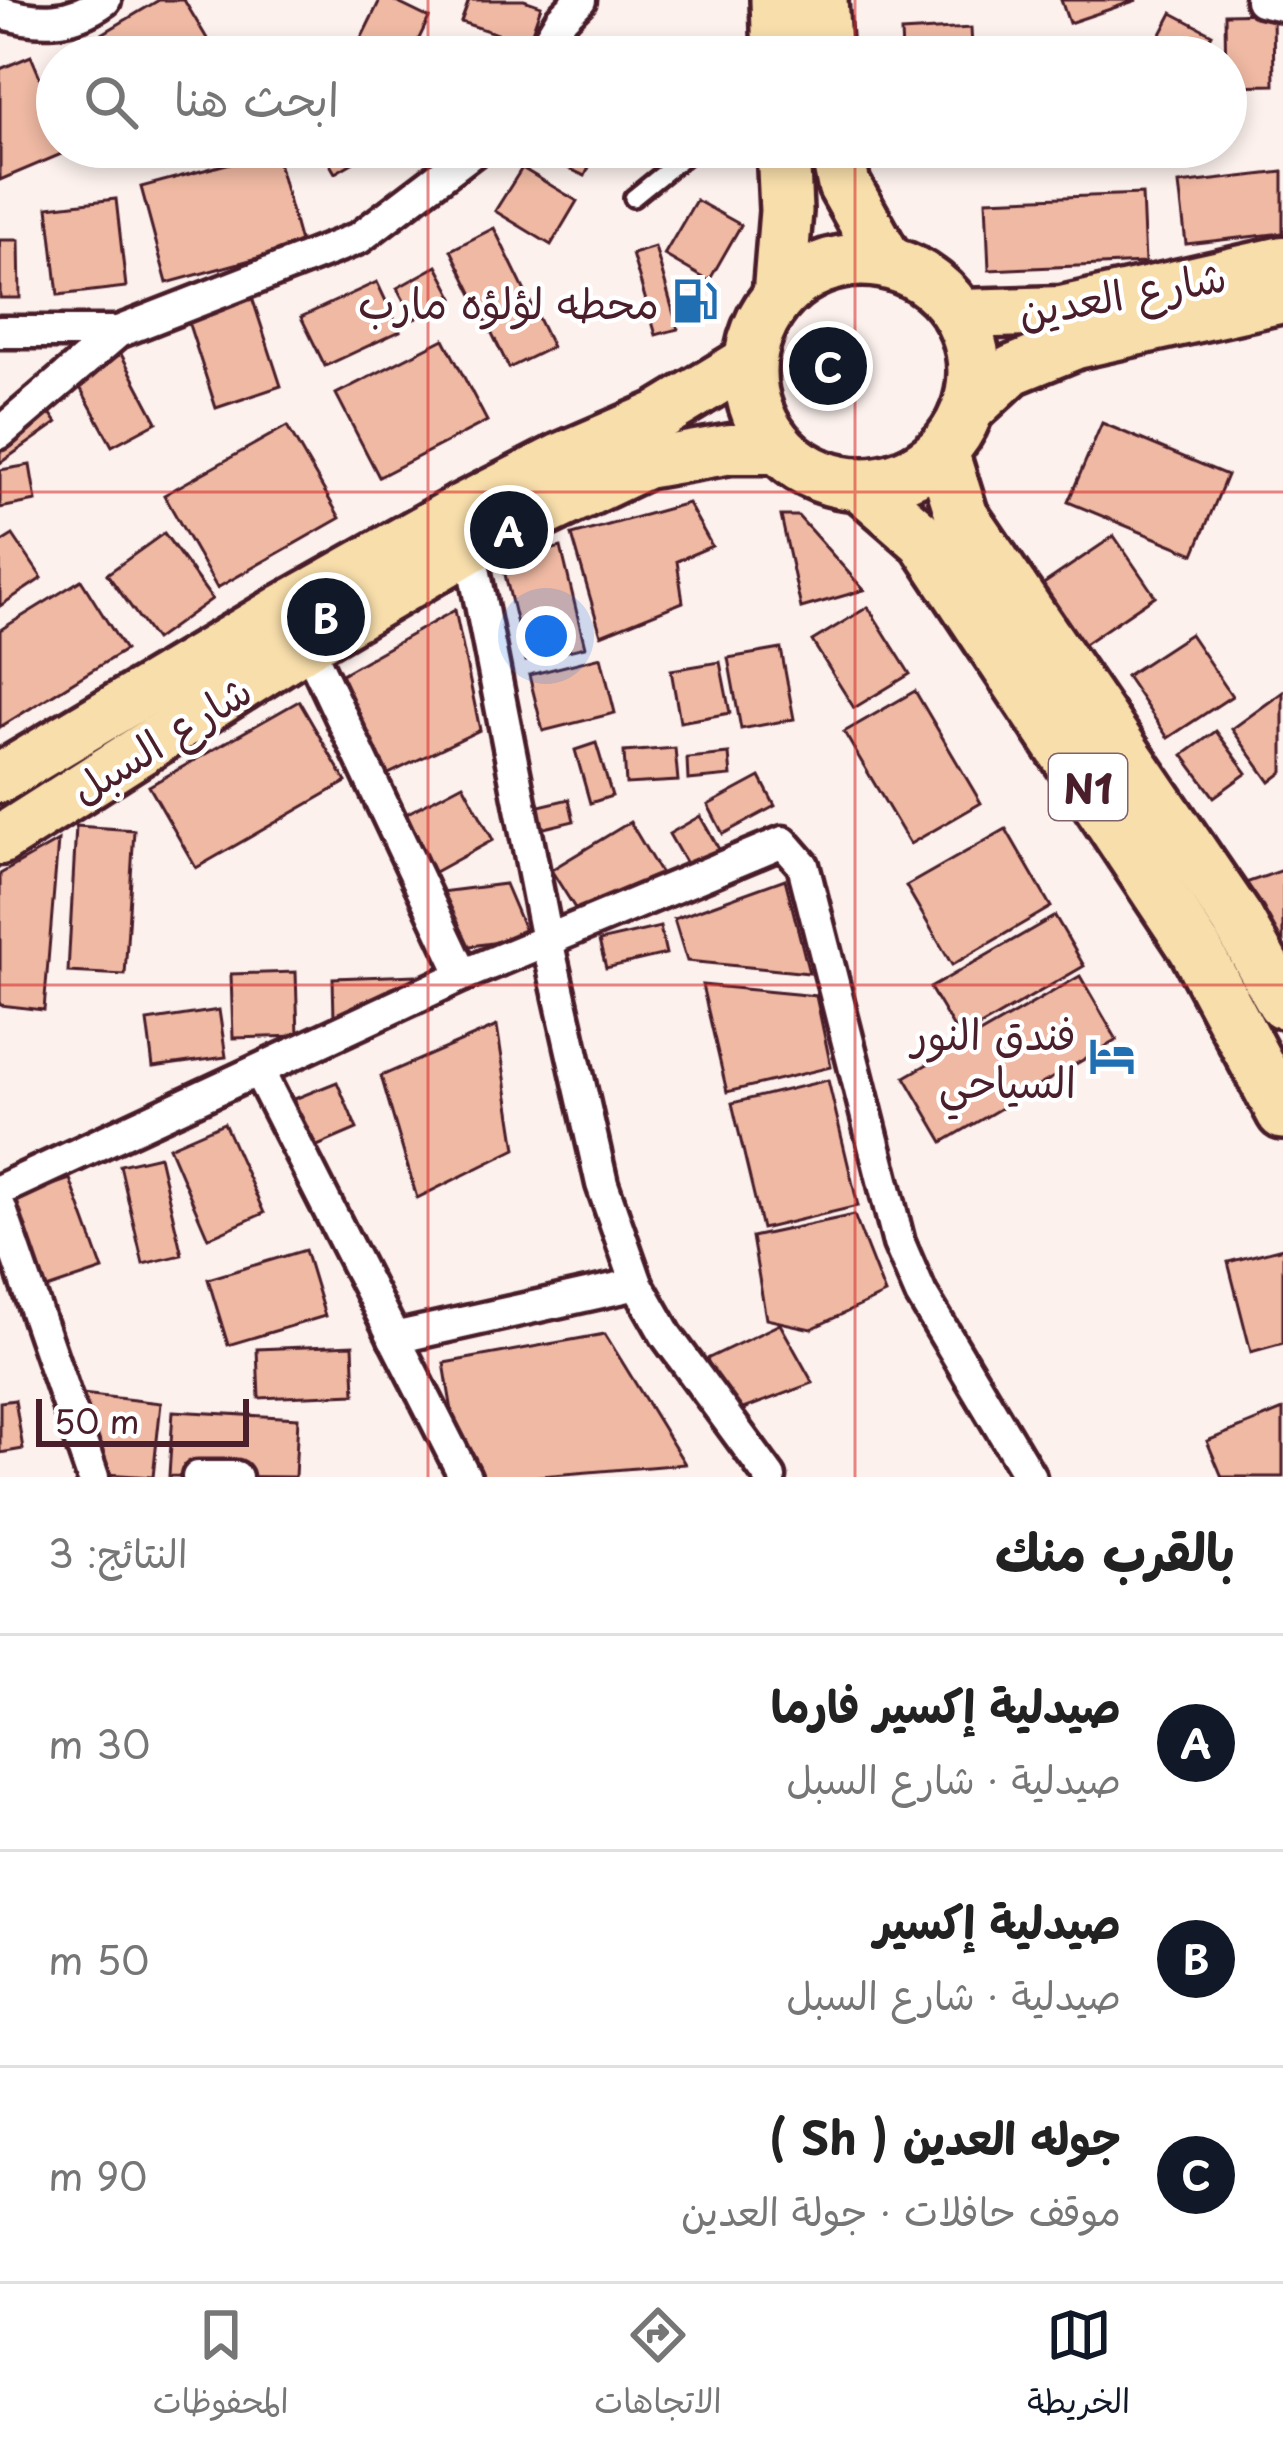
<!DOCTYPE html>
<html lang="ar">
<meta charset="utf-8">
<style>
body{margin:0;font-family:"Playpen Sans","Playpen Sans Arabic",sans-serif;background:#f2f2f2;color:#222;direction:rtl}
.scale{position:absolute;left:36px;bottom:30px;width:213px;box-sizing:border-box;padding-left:12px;border:6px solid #4a1f2b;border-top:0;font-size:33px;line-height:42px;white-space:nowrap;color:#4a1f2b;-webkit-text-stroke:9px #fff;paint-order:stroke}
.you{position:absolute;left:546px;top:636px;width:42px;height:42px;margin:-30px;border:9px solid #fff;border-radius:50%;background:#1a73e8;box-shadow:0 0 0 18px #1a73e833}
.badge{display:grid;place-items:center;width:78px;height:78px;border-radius:50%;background:#111827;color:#fff;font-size:39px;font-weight:700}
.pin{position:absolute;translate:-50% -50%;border:6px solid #fff;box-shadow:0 3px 12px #0006}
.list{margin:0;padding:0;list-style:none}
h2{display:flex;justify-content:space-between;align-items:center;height:156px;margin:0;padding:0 48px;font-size:51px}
h2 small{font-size:39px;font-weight:400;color:#767676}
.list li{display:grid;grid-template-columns:78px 1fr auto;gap:36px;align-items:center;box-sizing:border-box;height:216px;padding:0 48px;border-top:3px solid #e0e0e0}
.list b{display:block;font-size:45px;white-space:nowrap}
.list p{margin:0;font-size:39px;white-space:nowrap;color:#767676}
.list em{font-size:39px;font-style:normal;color:#767676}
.icon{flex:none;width:66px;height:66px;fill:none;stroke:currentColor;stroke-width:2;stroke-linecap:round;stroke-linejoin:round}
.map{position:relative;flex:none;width:1283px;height:1477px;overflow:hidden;direction:ltr}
.search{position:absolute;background:#fff;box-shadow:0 6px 18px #0003;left:36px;right:36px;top:36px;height:132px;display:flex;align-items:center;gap:30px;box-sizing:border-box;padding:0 42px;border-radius:66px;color:#767676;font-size:45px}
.sheet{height:804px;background:#fff}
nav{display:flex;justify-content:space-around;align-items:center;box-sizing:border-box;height:168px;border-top:3px solid #e0e0e0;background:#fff;font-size:33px;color:#767676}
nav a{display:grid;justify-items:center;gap:6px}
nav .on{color:#111827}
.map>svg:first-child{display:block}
.building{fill:#efb9a3;stroke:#4a1f2b;stroke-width:3}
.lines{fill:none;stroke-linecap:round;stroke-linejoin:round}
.service-casing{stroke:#4a1f2b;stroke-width:24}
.minor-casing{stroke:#4a1f2b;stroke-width:39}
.primary-casing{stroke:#4a1f2b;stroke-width:57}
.trunk-casing{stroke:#4a1f2b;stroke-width:60}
.service{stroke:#fff;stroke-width:15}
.minor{stroke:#fff;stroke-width:30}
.primary{stroke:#f8deab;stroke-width:48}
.trunk{stroke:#f8deab;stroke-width:51}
.grid{fill:none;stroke:#d62828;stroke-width:3;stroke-opacity:0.55}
.labels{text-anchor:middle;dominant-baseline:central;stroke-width:9;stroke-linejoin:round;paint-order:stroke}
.shield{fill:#fff;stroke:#80626b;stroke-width:3}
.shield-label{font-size:39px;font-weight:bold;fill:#4a1f2b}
.street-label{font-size:42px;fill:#4a1f2b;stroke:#fff}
.poi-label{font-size:42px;fill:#4a1f2b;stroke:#fff;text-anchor:end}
</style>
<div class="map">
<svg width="1283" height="1477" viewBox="0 0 1283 1477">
<rect width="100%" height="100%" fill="#fcf1ed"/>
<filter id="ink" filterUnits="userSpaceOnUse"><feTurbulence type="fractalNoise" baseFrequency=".00833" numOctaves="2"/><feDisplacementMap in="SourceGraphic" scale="24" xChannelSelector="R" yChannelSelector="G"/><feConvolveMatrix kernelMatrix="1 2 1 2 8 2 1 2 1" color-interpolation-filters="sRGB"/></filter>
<g filter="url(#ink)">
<g class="building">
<path d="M159 0H184L218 57H116L102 34Z"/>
<path d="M380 0H392L429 18 410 57H352Z"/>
<path d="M469 0H524L541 6 528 44 461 22Z"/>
<path d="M1061 0H1137L1069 23Z"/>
<path d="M1172 13 1212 34 1199 57H1149Z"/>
<path d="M1273 13 1274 85 1226 86 1225 14Z"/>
<path d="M971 28 972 49 902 52 901 32Z"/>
<path d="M31 56 57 117V147L71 150 0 180V69Z"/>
<path d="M320 147H370L373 151 335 173Z"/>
<path d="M539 147H598L585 176 536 153Z"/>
<path d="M275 151 301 246 167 283 141 187Z"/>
<path d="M522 168 577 201 551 245 495 211Z"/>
<path d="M1283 172V233L1186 244 1179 184Z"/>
<path d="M1142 194 1145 263 989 270 986 200Z"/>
<path d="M116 199 126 287 58 295 48 207Z"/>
<path d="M696 200 741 225 709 281 664 255Z"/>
<path d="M494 228 552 347 509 368 451 250Z"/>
<path d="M0 240H19L20 298H0Z"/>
<path d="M655 247 678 329 656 335 632 254Z"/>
<path d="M437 266 454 298 414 319 397 288Z"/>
<path d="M377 282 400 331 325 366 301 317Z"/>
<path d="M248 285 281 386 216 408 183 306Z"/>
<path d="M444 339 487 421 379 477 336 394Z"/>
<path d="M121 354 157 422 112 446 75 378Z"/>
<path d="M41 400 57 423 0 463V428Z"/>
<path d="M1102 423 1227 475 1194 554 1068 502Z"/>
<path d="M287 426 340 518 217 588 164 495Z"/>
<path d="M30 465 36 501 0 508V470Z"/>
<path d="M688 503 712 546 677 561 683 602 601 635 572 535Z"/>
<path d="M781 516H798L864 590 801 608Z"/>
<path d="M164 533 212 599 155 640 107 574Z"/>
<path d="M13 535 42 578 0 606V543Z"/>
<path d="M1114 536 1155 596 1083 645 1042 585Z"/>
<path d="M561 547 585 647 526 661 502 562Z"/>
<path d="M81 580 125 650 0 727V630Z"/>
<path d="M868 607 910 674 854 708 812 641Z"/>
<path d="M455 610 480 730 378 779 324 684Z"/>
<path d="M1190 634 1232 696 1168 738 1126 676Z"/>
<path d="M781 649 794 719 741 729 728 658Z"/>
<path d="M601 657 615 713 543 731 529 675Z"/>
<path d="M720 662 730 713 680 722 671 670Z"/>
<path d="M915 691 981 803 910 844 844 732Z"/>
<path d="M1283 692V772L1270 782 1232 729Z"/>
<path d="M299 701 346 782 196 868 149 786Z"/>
<path d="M1216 731 1247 773 1214 797 1183 755Z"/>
<path d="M596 743 612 796 590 803 575 750Z"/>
<path d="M675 748 678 781 626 784 624 752Z"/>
<path d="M729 754 731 776 688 780 687 758Z"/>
<path d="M760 777 775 806 723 834 708 805Z"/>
<path d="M463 784 493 840 431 874 400 817Z"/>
<path d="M569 799 574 821 528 832 522 810Z"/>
<path d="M700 816 720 851 689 869 669 834Z"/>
<path d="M630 822 661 874 583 921 551 870Z"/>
<path d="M76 826 134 830 125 975 68 972Z"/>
<path d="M1006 829 1051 907 952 965 906 886Z"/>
<path d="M58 841 44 1010 0 1005V874Z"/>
<path d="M1283 870V971L1228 889Z"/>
<path d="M785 879 809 973 687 961 674 919Z"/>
<path d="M505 884 528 938 441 950 417 895Z"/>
<path d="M1055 916 1084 966 960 1038 930 988Z"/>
<path d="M660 927 666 954 606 968 599 941Z"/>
<path d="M296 972 298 1036 233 1038 231 974Z"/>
<path d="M416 975 420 998 334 1019 333 978Z"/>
<path d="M1080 976 1117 1040 943 1142 905 1077Z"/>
<path d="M702 985 816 996 831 1067 727 1092Z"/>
<path d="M219 1010 226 1057 153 1067 147 1021Z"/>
<path d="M497 1026 516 1149 417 1198 381 1076Z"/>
<path d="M828 1080 858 1206 762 1229 732 1103Z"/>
<path d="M337 1082 357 1129 294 1156 274 1107Z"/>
<path d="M224 1123 264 1213 208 1238 169 1147Z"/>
<path d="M159 1156 182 1255 143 1264 120 1165Z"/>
<path d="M70 1179 103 1270 20 1298 0 1203Z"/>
<path d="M854 1215 885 1294 811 1329 766 1319 752 1237Z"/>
<path d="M1283 1248V1343L1251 1352 1228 1262Z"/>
<path d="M305 1250 325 1316 228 1345 208 1279Z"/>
<path d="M780 1324 813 1383 727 1415 707 1359Z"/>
<path d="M605 1334 685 1464 529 1477H463L444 1363Z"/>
<path d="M353 1345 355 1394 259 1398 257 1349Z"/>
<path d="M82 1394 161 1403 153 1477 73 1472Z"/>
<path d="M15 1400 23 1449 0 1453V1402Z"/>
<path d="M1283 1410V1477H1222L1207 1441Z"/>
<path d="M173 1411 298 1418 295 1477 169 1476Z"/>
</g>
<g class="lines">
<g class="service-casing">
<path id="service" d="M633 198 696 147"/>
</g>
<g class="minor-casing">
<g id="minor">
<path d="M1261 0 1283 5"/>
<path d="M0 12C38 24 72 24 105 0"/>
<path d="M538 57 561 19 580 0"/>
<path d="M0 332H118"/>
<path d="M0 433 118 332 359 238 479 147"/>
<path d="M470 548 547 940 602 1184 637 1284 666 1335 770 1477"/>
<path d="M307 644 463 975"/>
<path d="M259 1072 465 1477"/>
<path d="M0 1190 463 975 783 842 803 865 899 1243 921 1294 1030 1477"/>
<path d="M0 1207 93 1477"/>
<path d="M394 1338 637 1284"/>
<path d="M198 1477H236"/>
</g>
</g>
<g class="primary-casing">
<g id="primary">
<path d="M960 314 1062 311 1283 261"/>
<path d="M969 410 1012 370 1076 344 1283 298"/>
<path d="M0 778 283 609 459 510 561 458 658 416 750 360"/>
<path d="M0 840 307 644 470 548 645 464 731 449H779"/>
</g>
</g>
<g class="trunk-casing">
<g id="trunk">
<path d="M777 0 779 57"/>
<path d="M821 0 825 57"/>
<path d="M836 147 844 185 887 262"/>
<circle cx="862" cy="372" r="112"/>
<path d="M779 296 786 211 783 147"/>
<path d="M942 452 962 516 1237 919 1283 1002"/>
<path d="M861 485 924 540 1195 948 1283 1113"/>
</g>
</g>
<use href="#service" class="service"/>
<use href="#minor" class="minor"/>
<use href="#primary" class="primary"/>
<use href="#trunk" class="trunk"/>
</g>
</g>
<path class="grid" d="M428 0V57M855 0V57M428 147V1477M855 147V1477M0 492H1283M0 985H1283"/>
<defs>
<g id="fuel-bare" transform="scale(3.6)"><path d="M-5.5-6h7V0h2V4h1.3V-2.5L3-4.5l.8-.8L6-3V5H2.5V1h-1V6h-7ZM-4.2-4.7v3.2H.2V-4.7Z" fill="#1f6fb2" stroke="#fff" stroke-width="2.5" paint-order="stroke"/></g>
<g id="hotel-bare" transform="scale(3.6)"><path d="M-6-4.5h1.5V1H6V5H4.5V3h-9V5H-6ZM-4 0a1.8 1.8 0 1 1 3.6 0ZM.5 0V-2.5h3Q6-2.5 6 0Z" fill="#1f6fb2" stroke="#fff" stroke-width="2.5" paint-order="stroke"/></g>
</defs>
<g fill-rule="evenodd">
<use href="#fuel-bare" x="695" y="301"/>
<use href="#hotel-bare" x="1112" y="1056"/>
</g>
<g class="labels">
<rect class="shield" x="1049" y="754" width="78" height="66" rx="9"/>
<g class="shield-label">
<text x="1088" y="787">N1</text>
</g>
<g class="street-label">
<text transform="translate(1122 292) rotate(-10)">شارع العدين</text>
<text transform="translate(160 738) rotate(-32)">شارع السبل</text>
</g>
<g class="poi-label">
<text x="659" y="301">محطه لؤلؤه مارب</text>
<text x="1076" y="1032">فندق النور<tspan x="1076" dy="48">السياحي</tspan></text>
</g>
</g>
</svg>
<div class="scale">50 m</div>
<div class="you"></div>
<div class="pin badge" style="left:509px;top:530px">A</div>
<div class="pin badge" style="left:326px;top:617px">B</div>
<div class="pin badge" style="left:828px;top:366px">C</div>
<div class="search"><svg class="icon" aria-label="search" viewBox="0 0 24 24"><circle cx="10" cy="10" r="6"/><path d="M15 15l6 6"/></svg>ابحث هنا</div>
</div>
<section class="sheet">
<h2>بالقرب منك<small>النتائج: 3</small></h2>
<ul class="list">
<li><span class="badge">A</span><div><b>صيدلية إكسير فارما</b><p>صيدلية · شارع السبل</p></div><em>30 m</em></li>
<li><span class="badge">B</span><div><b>صيدلية إكسير</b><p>صيدلية · شارع السبل</p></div><em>50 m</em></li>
<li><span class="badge">C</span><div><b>جوله العدين ( Sh )</b><p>موقف حافلات · جولة العدين</p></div><em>90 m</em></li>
</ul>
</section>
<nav>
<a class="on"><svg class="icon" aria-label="map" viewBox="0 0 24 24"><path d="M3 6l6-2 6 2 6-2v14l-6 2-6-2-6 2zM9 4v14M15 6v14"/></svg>الخريطة</a>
<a><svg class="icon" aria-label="directions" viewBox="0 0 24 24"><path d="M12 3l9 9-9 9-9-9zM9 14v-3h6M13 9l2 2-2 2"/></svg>الاتجاهات</a>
<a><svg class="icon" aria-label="saved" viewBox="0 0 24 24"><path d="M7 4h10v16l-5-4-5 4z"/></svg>المحفوظات</a>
</nav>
